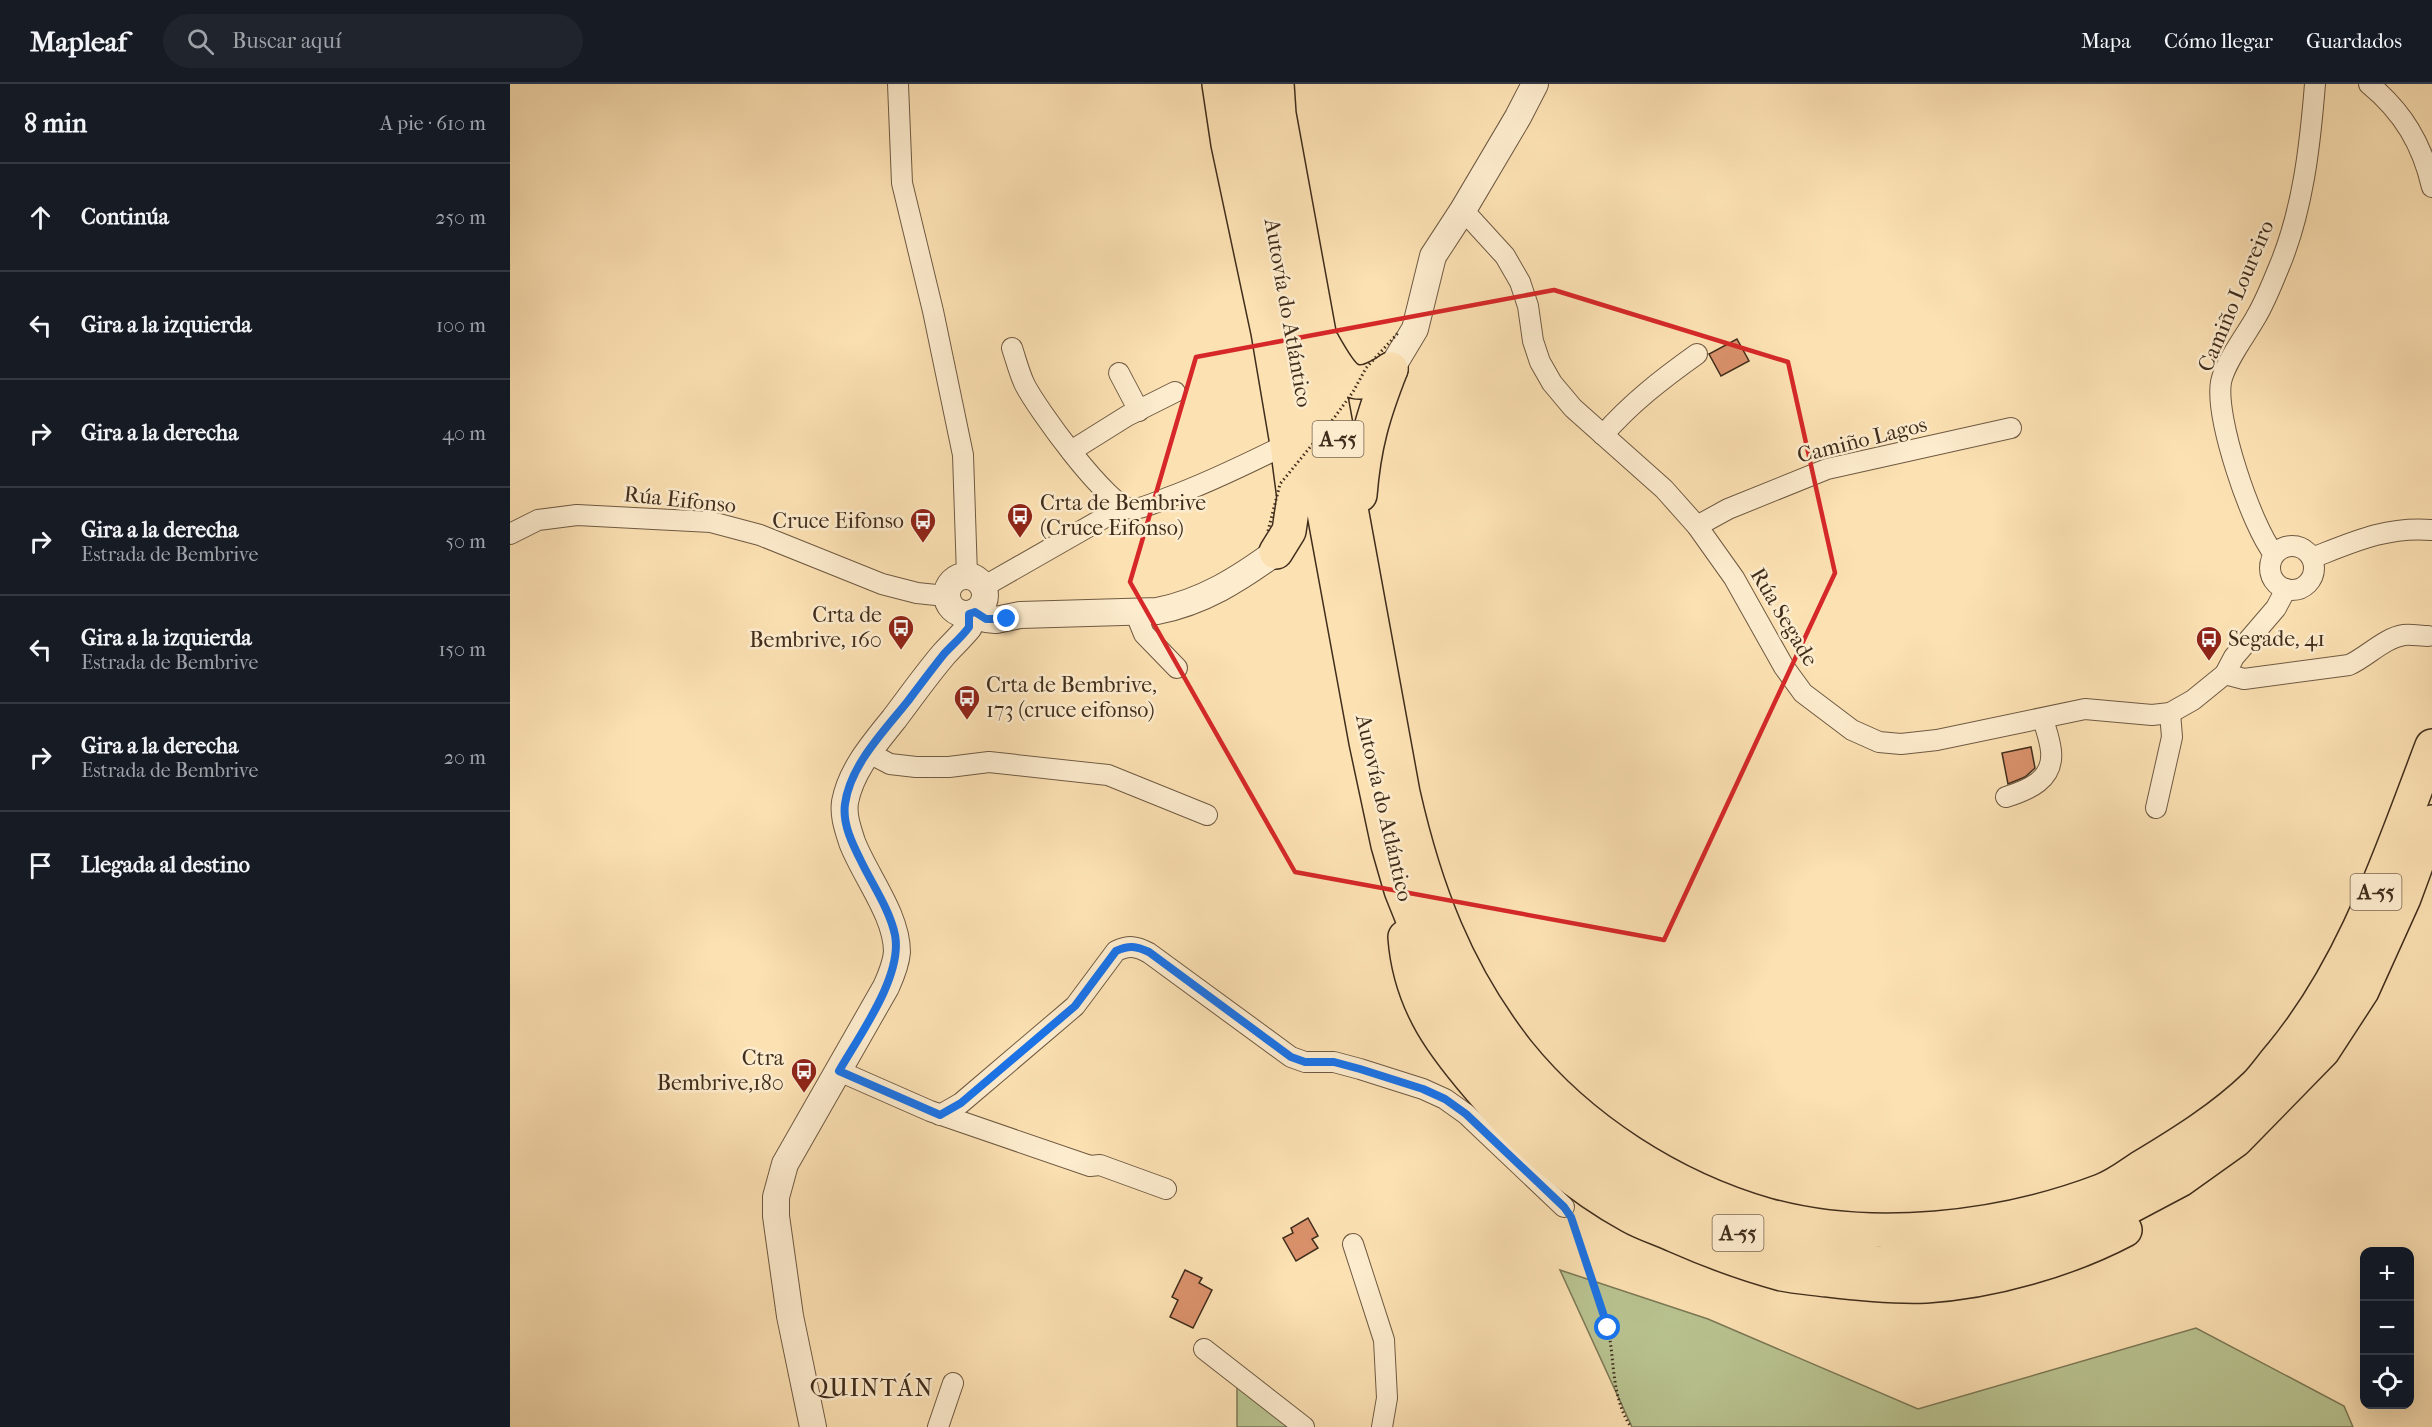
<!DOCTYPE html>
<html lang="es">
<meta charset="utf-8">
<style>
body{margin:0;font-family:"IM FELL French Canon",serif;background:#20242c;color:#f1f3f6}
.controls{position:absolute;right:18px;bottom:18px;display:grid;overflow:hidden;border-radius:12px;box-shadow:0 6px 24px #0002}
.controls button{width:54px;height:54px;display:grid;place-items:center;padding:0;border:0;border-bottom:2px solid #363941;background:#171b24;color:#f1f3f6;font:30px sans-serif}
.stop{position:absolute;width:18px;height:18px;margin:-14px;border:4px solid #1a73e8;border-radius:50%;background:#fff}
.stop.end{background:#1a73e8;border-color:#fff;box-shadow:0 2px 6px #0008}
.list{margin:0;padding:0;list-style:none}
h2{display:flex;justify-content:space-between;align-items:center;height:78px;margin:0;padding:0 24px;font-size:26px}
h2 small{font-size:20px;font-weight:400;color:#9ea1a6}
.list li{display:grid;grid-template-columns:39px 1fr auto;gap:18px;align-items:center;box-sizing:border-box;height:108px;padding:0 24px;border-top:2px solid #363941}
.list b{display:block;font-size:22px;white-space:nowrap}
.list p{margin:0;font-size:20px;white-space:nowrap;color:#9ea1a6}
.list em{font-size:20px;font-style:normal;color:#9ea1a6}
.icon{flex:none;width:33px;height:33px;fill:none;stroke:currentColor;stroke-width:2;stroke-linecap:round;stroke-linejoin:round}
.map{position:relative;flex:none;width:1922px;height:1343px;overflow:hidden}
header{display:flex;align-items:center;gap:36px;box-sizing:border-box;height:84px;padding:0 30px;background:#171b24;border-bottom:2px solid #363941}
header strong{font-size:28px}
nav{display:flex;gap:33px;margin-inline-start:auto;font-size:21px}
.search{width:420px;height:54px;background:#20242c;display:flex;align-items:center;gap:15px;box-sizing:border-box;padding:0 21px;border-radius:33px;color:#9ea1a6;font-size:22px}
main{display:flex}
aside{flex:1;background:#171b24}
.map>svg:first-child{display:block}
.green{fill:#b9c491;stroke:#7c7856;stroke-width:1.5}
.building{fill:#da916b;stroke:#402d1c;stroke-width:1.5}
.lines{fill:none;stroke-linecap:round;stroke-linejoin:round}
.minor-casing{stroke:#6f5a42;stroke-width:22}
.tertiary-casing{stroke:#6f5a42;stroke-width:28}
.motorway-casing{stroke:#402d1c;stroke-width:36}
.path{stroke:#402d1c;stroke-width:3;stroke-dasharray:1.5 3;stroke-linecap:butt}
.minor{stroke:#fdecce;stroke-width:20}
.tertiary{stroke:#fdecce;stroke-width:26}
.motorway{stroke:#fce1b3;stroke-width:33}
.path-bridge{stroke:#402d1c;stroke-width:3;stroke-dasharray:1.5 3;stroke-linecap:butt}
.route{stroke:#1a73e8;stroke-width:8}
.marked{fill:none;stroke:#d62828;stroke-width:4.5;stroke-linejoin:round}
.labels{text-anchor:middle;dominant-baseline:central;stroke-width:5;stroke-linejoin:round;paint-order:stroke}
.shield{fill:#fdecce;stroke:#796651;stroke-width:1.5}
.shield-label{font-size:21px;font-weight:bold;fill:#402d1c}
.street-label{font-size:22px;fill:#402d1c;stroke:#fdecce}
.poi-label{font-size:22px;fill:#402d1c;stroke:#fdecce;text-anchor:start}
.neighbourhood-label{font-size:24px;letter-spacing:1.5px;fill:#402d1c;stroke:#fdecce}
</style>
<header>
<strong>Mapleaf</strong>
<div class="search"><svg class="icon" aria-label="search" viewBox="0 0 24 24"><circle cx="10" cy="10" r="6"/><path d="M15 15l6 6"/></svg>Buscar aquí</div>
<nav><a>Mapa</a><a>Cómo llegar</a><a>Guardados</a></nav>
</header>
<main>
<aside>
<h2>8 min<small>A pie · 610 m</small></h2>
<ul class="list">
<li><svg class="icon" aria-label="ahead" viewBox="0 0 24 24"><path d="M12 20V5M6 11l6-6 6 6"/></svg><div><b>Continúa</b></div><em>250 m</em></li>
<li><svg class="icon" aria-label="left" viewBox="0 0 24 24"><path d="M17 20v-9H6M10 6l-5 5 5 5"/></svg><div><b>Gira a la izquierda</b></div><em>100 m</em></li>
<li><svg class="icon" aria-label="right" viewBox="0 0 24 24"><path d="M7 20v-9h11M14 6l5 5-5 5"/></svg><div><b>Gira a la derecha</b></div><em>40 m</em></li>
<li><svg class="icon" aria-label="right" viewBox="0 0 24 24"><path d="M7 20v-9h11M14 6l5 5-5 5"/></svg><div><b>Gira a la derecha</b><p>Estrada de Bembrive</p></div><em>50 m</em></li>
<li><svg class="icon" aria-label="left" viewBox="0 0 24 24"><path d="M17 20v-9H6M10 6l-5 5 5 5"/></svg><div><b>Gira a la izquierda</b><p>Estrada de Bembrive</p></div><em>150 m</em></li>
<li><svg class="icon" aria-label="right" viewBox="0 0 24 24"><path d="M7 20v-9h11M14 6l5 5-5 5"/></svg><div><b>Gira a la derecha</b><p>Estrada de Bembrive</p></div><em>20 m</em></li>
<li><svg class="icon" aria-label="arrive" viewBox="0 0 24 24"><path d="M6 21V4h12l-3 4 3 4H6"/></svg><div><b>Llegada al destino</b></div></li>
</ul>
</aside>
<div class="map">
<svg width="1922" height="1343" viewBox="0 0 1922 1343">
<rect width="100%" height="100%" fill="#fce1b3"/>
<filter id="stains"><feTurbulence type="fractalNoise" baseFrequency=".00333" numOctaves="4"/><feColorMatrix values="0 0 0 0 .2 0 0 0 0 .09 0 0 0 0 .02 0 0 0 .5 -.17"/></filter>
<radialGradient id="worn" r=".72"><stop offset=".6" stop-color="#630" stop-opacity="0"/><stop offset="1" stop-color="#630" stop-opacity=".3"/></radialGradient>
<g class="green">
<path d="M1050 1186 1198 1235 1408 1325 1686 1244 1834 1322 1843 1343H1122Z"/>
<path d="M730 1299 788 1343H727V1304Z"/>
</g>
<g class="building">
<path d="M1227 255 1239 277 1211 292 1199 270Z"/>
<path d="M1521 663 1525 684 1515 693 1498 700 1492 669Z"/>
<path d="M798 1134 808 1152 802 1155 808 1164 786 1177 773 1154 783 1149 781 1144Z"/>
<path d="M675 1186 692 1194 689 1199 702 1206 683 1244 660 1233 668 1216 662 1213Z"/>
</g>
<g class="lines">
<g class="minor-casing">
<g id="minor">
<path d="M388 0 392 99 423 227 453 371 457 491"/>
<path d="M1859 0C1893 28 1912 60 1922 103"/>
<path d="M953 126 995 172 1010 198 1018 222 1023 257 1030 278 1042 299 1063 324 1154 405 1187 442 1224 494 1274 583 1293 609 1342 646 1369 658 1391 660 1427 656 1575 625 1642 631 1660 629 1683 616 1715 590 1724 573 1766 524 1776 505"/>
<path d="M502 264C506 276 509 288 514 299 524 321 600 426 622 425 633 425 646 418 657 414 698 399 737 380 777 360"/>
<path d="M609 289 629 327"/>
<path d="M1093 351C1121 319 1152 295 1187 270"/>
<path d="M561 367 617 332 665 308"/>
<path d="M1187 442 1218 425 1317 385 1501 344"/>
<path d="M0 450 28 436 67 431 201 438 250 451 372 500 407 509 436 512"/>
<circle cx="1782" cy="484" r="22"/>
<path d="M1764 470C1741 441 1705 334 1711 298 1715 278 1736 251 1746 233 1755 218 1762 200 1769 183 1793 126 1800 62 1805 0"/>
<path d="M1802 474C1843 458 1877 442 1922 446"/>
<path d="M473 503 613 423"/>
<path d="M625 528 634 550 667 584"/>
<path d="M1715 590 1734 595 1839 581C1857 573 1874 554 1894 551 1901 550 1911 552 1918 552"/>
<path d="M359 669 380 680 406 683H439L479 678 598 691 697 731"/>
<path d="M1496 713C1518 706 1544 696 1541 667 1540 656 1536 646 1533 635"/>
<path d="M1646 724 1662 653 1660 629"/>
<path d="M329 987 420 1027 580 1082 590 1081 656 1105"/>
<path d="M430 1031 451 1019 565 922 606 867C619 861 626 862 639 869L781 973 795 978H824L850 985 913 1005 935 1015 956 1030 1054 1123"/>
<path d="M843 1160 874 1256 877 1314 872 1343"/>
<path d="M694 1265 794 1343"/>
<path d="M428 1343 443 1299"/>
</g>
</g>
<g class="tertiary-casing">
<g id="tertiary">
<path d="M881 285 905 245 923 172 953 126 1008 33 1025 0"/>
<circle cx="456" cy="511" r="19"/>
<path d="M465 528 476 535 486 536 510 531 647 527C693 518 729 495 766 468"/>
<path d="M303 1343 280 1232 266 1132V1113L275 1080 376 903C381 892 386 880 387 868 387 831 355 792 342 758 338 745 333 732 335 718 341 686 364 660 384 635 400 614 416 591 434 570 442 561 451 553 459 543V530"/>
</g>
</g>
<g class="motorway-casing">
<g id="motorway">
<path d="M709 0 718 60 758 248 777 360 784 413 779 447 766 468"/>
<path d="M741 0 744 34 758 123 856 658 878 761 891 806 923 886 963 953 987 986 1011 1012 1087 1082 1136 1110 1199 1138 1252 1158 1317 1172 1369 1179 1459 1170 1530 1155 1602 1132 1670 1096 1726 1056 1813 967 1852 907 1894 814 1922 738"/>
<path d="M767 0 769 30 893 709C915 806 946 889 1008 968 1070 1045 1163 1104 1257 1131 1361 1160 1491 1145 1591 1107 1605 1102 1618 1092 1630 1084 1670 1060 1712 1034 1746 1001 1755 992 1762 981 1770 972 1845 882 1881 769 1922 662"/>
<path d="M813 259C834 296 842 311 881 285"/>
<path d="M850 411C854 361 863 331 881 285"/>
<path d="M895 853C900 921 934 964 978 1014 1017 1060 1067 1103 1120 1132 1134 1140 1151 1145 1166 1152 1200 1167 1235 1180 1272 1190 1286 1193 1302 1194 1317 1196 1349 1200 1384 1203 1416 1202 1482 1198 1558 1176 1615 1146"/>
</g>
</g>
<path class="path" d="M1062 1137C1075 1172 1090 1208 1098 1244 1105 1278 1101 1313 1121 1343"/>
<use href="#minor" class="minor"/>
<use href="#tertiary" class="tertiary"/>
<use href="#motorway" class="motorway"/>
<path class="path-bridge" d="M758 447 770 400 824 334 843 308 856 284 888 249"/>
</g>
<g class="lines">
<path class="route" d="M497 535H476L465 528 459 530V543C452 553 442 561 434 570 422 585 410 601 398 617 375 646 340 681 335 720 332 741 344 763 353 781 364 803 380 827 385 851 393 892 349 952 329 987L430 1031 451 1019 565 922 606 867C619 861 626 862 639 868L781 973 795 978H824L850 985 913 1005 935 1015 956 1030 1054 1123 1061 1133 1098 1244"/>
</g>
<path class="marked" d="M1044 206 1278 278 1325 489 1154 856 785 788 620 498 686 273Z"/>
<defs>
<g id="bus-pin" transform="scale(1.35)"><path d="M0 17L-7.5 6A9.5 9.5 0 1 1 7.5 6Z" fill="#8f2418" stroke="#fdecce"/><path d="M-5-6H5V4H4V6H2V4H-2V6H-4V4H-5ZM-3.5-4V0h7V-4ZM-3.5 1.2v1.5H-2V1.2ZM2 1.2v1.5H3.5V1.2Z" fill="#fff"/></g>
</defs>
<g fill-rule="evenodd">
<use href="#bus-pin" x="510" y="432"/>
<use href="#bus-pin" x="413" y="437"/>
<use href="#bus-pin" x="391" y="544"/>
<use href="#bus-pin" x="1699" y="555"/>
<use href="#bus-pin" x="457" y="614"/>
<use href="#bus-pin" x="294" y="987"/>
</g>
<g class="labels">
<g class="shield">
<rect x="802.5" y="337" width="51" height="36" rx="4.5"/>
<rect x="1840.5" y="790" width="51" height="36" rx="4.5"/>
<rect x="1202.5" y="1131" width="51" height="36" rx="4.5"/>
</g>
<g class="shield-label">
<text x="828" y="355">A-55</text>
<text x="1866" y="808">A-55</text>
<text x="1228" y="1149">A-55</text>
</g>
<g class="street-label">
<text transform="translate(1726 212) rotate(-67)">Camiño Loureiro</text>
<text transform="translate(778 229) rotate(80)">Autovía do Atlántico</text>
<text transform="translate(1352 356) rotate(-14)">Camiño Lagos</text>
<text transform="translate(170 416) rotate(6)">Rúa Eifonso</text>
<text transform="translate(1274 533) rotate(59)">Rúa Segade</text>
<text transform="translate(874 724) rotate(77)">Autovía do Atlántico</text>
</g>
<g class="poi-label">
<text x="530" y="419">Crta de Bembrive<tspan x="530" dy="25">(Cruce Eifonso)</tspan></text>
<text x="394" y="437" text-anchor="end">Cruce Eifonso</text>
<text x="372" y="531" text-anchor="end">Crta de<tspan x="372" dy="25">Bembrive, 160</tspan></text>
<text x="1718" y="555">Segade, 41</text>
<text x="476" y="601">Crta de Bembrive,<tspan x="476" dy="25">173 (cruce eifonso)</tspan></text>
<text x="274" y="974" text-anchor="end">Ctra<tspan x="274" dy="25">Bembrive,180</tspan></text>
</g>
<g class="neighbourhood-label">
<text x="362" y="1304">QUINTÁN</text>
</g>
</g>
<rect width="100%" height="100%" filter="url(#stains)"/>
<rect width="100%" height="100%" fill="url(#worn)"/>
</svg>
<div class="controls">
<button>+</button>
<button>−</button>
<button><svg class="icon" aria-label="locate" viewBox="0 0 24 24"><circle cx="12" cy="12" r="6"/><path d="M12 2v4M12 18v4M2 12h4M18 12h4"/></svg></button>
</div>
<div class="stop" style="left:1098px;top:1244px"></div>
<div class="stop end" style="left:497px;top:535px"></div>
</div>
</main>
